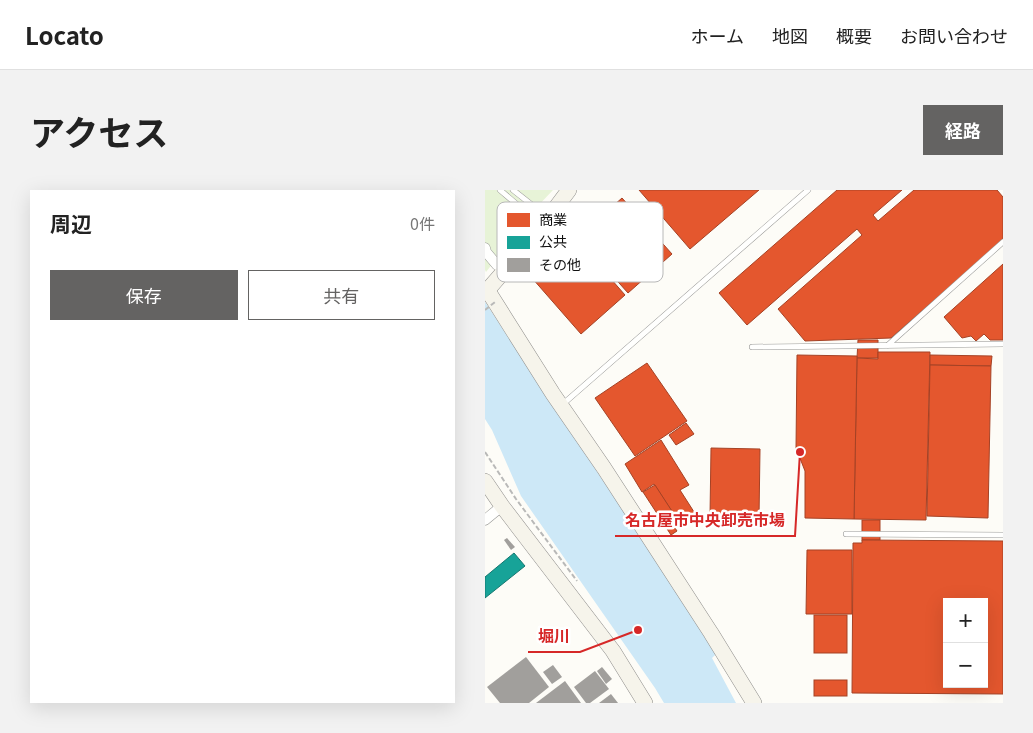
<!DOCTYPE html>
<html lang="ja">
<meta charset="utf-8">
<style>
body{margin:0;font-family:Georgia,"Noto Sans JP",serif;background:#f2f2f2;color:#222}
.controls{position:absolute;right:15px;bottom:15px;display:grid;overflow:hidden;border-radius:0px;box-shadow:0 5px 20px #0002}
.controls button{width:45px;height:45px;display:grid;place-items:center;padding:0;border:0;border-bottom:1px solid #e0e0e0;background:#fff;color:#222;font:25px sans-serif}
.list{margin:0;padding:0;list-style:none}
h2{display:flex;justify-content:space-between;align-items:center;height:65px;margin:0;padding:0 20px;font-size:21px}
h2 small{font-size:16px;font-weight:400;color:#767676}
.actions{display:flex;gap:10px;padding:15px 20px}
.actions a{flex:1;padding:11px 0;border:1px solid #646362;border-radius:0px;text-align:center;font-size:18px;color:#646362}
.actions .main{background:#646362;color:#fff}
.map{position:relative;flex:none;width:518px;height:513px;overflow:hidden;border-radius:0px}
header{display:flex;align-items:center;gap:30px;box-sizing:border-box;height:70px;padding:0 25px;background:#fff;border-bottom:1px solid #e0e0e0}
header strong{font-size:24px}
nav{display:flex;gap:28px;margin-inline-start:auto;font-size:18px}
.intro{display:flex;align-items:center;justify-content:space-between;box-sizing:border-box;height:120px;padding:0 30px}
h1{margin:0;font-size:35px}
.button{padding:12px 22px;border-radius:0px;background:#646362;color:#fff;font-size:18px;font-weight:700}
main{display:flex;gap:30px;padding:0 30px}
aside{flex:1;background:#fff;border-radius:0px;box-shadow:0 5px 20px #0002}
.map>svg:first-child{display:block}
.green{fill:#e7f3d7}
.water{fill:#cde8f7}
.shops{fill:#e4572e;stroke:#a54225;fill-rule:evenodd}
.public{fill:#17a398;stroke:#157770}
.building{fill:#a19f9c}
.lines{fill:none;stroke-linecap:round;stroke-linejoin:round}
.lane-casing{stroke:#979795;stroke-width:6}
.street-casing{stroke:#979795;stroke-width:11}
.secondary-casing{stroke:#8e8d8b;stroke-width:16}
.path{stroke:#b9b9b8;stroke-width:2;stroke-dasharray:5 2.5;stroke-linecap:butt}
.lane{stroke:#fffffe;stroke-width:5}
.street{stroke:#fffffe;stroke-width:10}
.secondary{stroke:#f6f4eb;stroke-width:15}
.path-bridge{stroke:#b9b9b8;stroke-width:2;stroke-dasharray:5 2.5;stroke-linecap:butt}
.key{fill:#fff;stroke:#b8b8b8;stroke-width:1}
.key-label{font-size:14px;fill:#111}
.leader{fill:none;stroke:#d62828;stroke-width:2}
.callout-dot{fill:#d62828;stroke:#fff;stroke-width:2}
.callout-label{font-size:16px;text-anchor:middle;font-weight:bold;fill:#d62828;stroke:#fff;stroke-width:5;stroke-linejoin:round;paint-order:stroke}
</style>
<header>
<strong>Locato</strong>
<nav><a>ホーム</a><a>地図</a><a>概要</a><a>お問い合わせ</a></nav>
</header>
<div class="intro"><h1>アクセス</h1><a class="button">経路</a></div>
<main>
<aside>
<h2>周辺<small>0件</small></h2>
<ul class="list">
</ul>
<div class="actions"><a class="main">保存</a><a>共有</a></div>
</aside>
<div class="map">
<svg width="518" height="513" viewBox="0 0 518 513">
<rect width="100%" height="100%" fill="#fdfcf7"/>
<path class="green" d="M0 0H68L51 18 1 82 0 80Z"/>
<path class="water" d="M0 112 232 463 227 468 251 513H179L170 498 36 306 7 240 0 229Z"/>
<g class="shops">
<path d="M154 0H274L205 59Z"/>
<path d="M352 0H417L388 25 393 31 429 0H512L518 7V50L406 148 320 151 293 119 377 45 372 39 262 135 234 103Z"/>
<path d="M137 8 187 64 143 103 93 47Z"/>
<path d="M91 49 140 105 96 144 47 88Z"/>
<path d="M518 74V150H505L499 144 491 151 486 146 477 148 459 127Z"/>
<path d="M373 150H393V168H372Z"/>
<path d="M393 162H445L441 330 369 329 372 168 393 169Z"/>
<path d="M312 165 372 166 369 329 320 328V281L311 258Z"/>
<path d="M445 165 507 166 506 176 445 175Z"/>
<path d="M162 173 202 231 150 266 110 208Z"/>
<path d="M445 175 506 176 503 328 442 326Z"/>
<path d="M201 233 209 244 191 255 184 245Z"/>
<path d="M176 250 204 295 195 300 211 325 196 335 169 294 157 302 140 274Z"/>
<path d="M226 258 275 259 274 328 225 327Z"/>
<path d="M170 295 196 335 190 338 192 341 186 345 158 302Z"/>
<rect x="377" y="330" width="18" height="20"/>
<path d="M377 350 518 351V504L367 503 368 353H377ZM462 412H499V494H462Z"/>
<path d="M322 360H367V424H321Z"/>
<rect x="329" y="425" width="33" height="38"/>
<rect x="329" y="490" width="33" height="16"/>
</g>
<path class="public" d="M29 363 40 376 0 408V387Z"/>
<g class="building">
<path d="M22 348 30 357 26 360 19 350Z"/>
<path d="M41 467 64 497 44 513H15L2 497Z"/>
<path d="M68 475 77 487 67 494 58 482Z"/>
<path d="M117 477 127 489 121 494 112 481Z"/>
<path d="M110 481 124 499 105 513H101L89 497Z"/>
<path d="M80 491 96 513H51Z"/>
<path d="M126 504 133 513H114Z"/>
</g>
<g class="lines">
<g class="lane-casing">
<g id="lane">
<path d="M15 0 56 35"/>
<path d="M28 0 61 26"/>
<path d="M403 155 518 52"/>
<path d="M267 157 518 154"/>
<path d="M78 214 323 0"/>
<path d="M361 344 518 345"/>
</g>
</g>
<g class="street-casing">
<g id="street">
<path d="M0 58 1 62 12 75"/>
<path d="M0 330 17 316"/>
</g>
</g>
<g class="secondary-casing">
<g id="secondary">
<path d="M3 101 68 204 119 278 226 443 269 513"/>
<path d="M0 103 48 48 84 0"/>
<path d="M0 291 17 316 128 461 160 513"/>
</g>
</g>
<path class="path" d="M0 262 31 309 92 391"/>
<use href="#lane" class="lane"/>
<use href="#street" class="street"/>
<use href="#secondary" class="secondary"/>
<path class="path-bridge" d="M0 120 10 112"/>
</g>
<rect x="12" y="12" width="166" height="80" rx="8" class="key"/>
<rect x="22" y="23" width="23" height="14" fill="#e4572e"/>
<rect x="22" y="46" width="23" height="13" fill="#17a398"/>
<rect x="22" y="68" width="23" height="14" fill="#a19f9c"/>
<g class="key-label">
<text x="54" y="35">商業</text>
<text x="54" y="57">公共</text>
<text x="54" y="80">その他</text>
</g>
<path class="leader" d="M315 262L310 346H130M153 440L95 462H43"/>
<g class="callout-dot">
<circle cx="315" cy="262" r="5"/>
<circle cx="153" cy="440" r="5"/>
</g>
<g class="callout-label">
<text x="220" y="336">名古屋市中央卸売市場</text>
<text x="69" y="452">堀川</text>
</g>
</svg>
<div class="controls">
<button>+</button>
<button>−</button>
</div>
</div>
</main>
